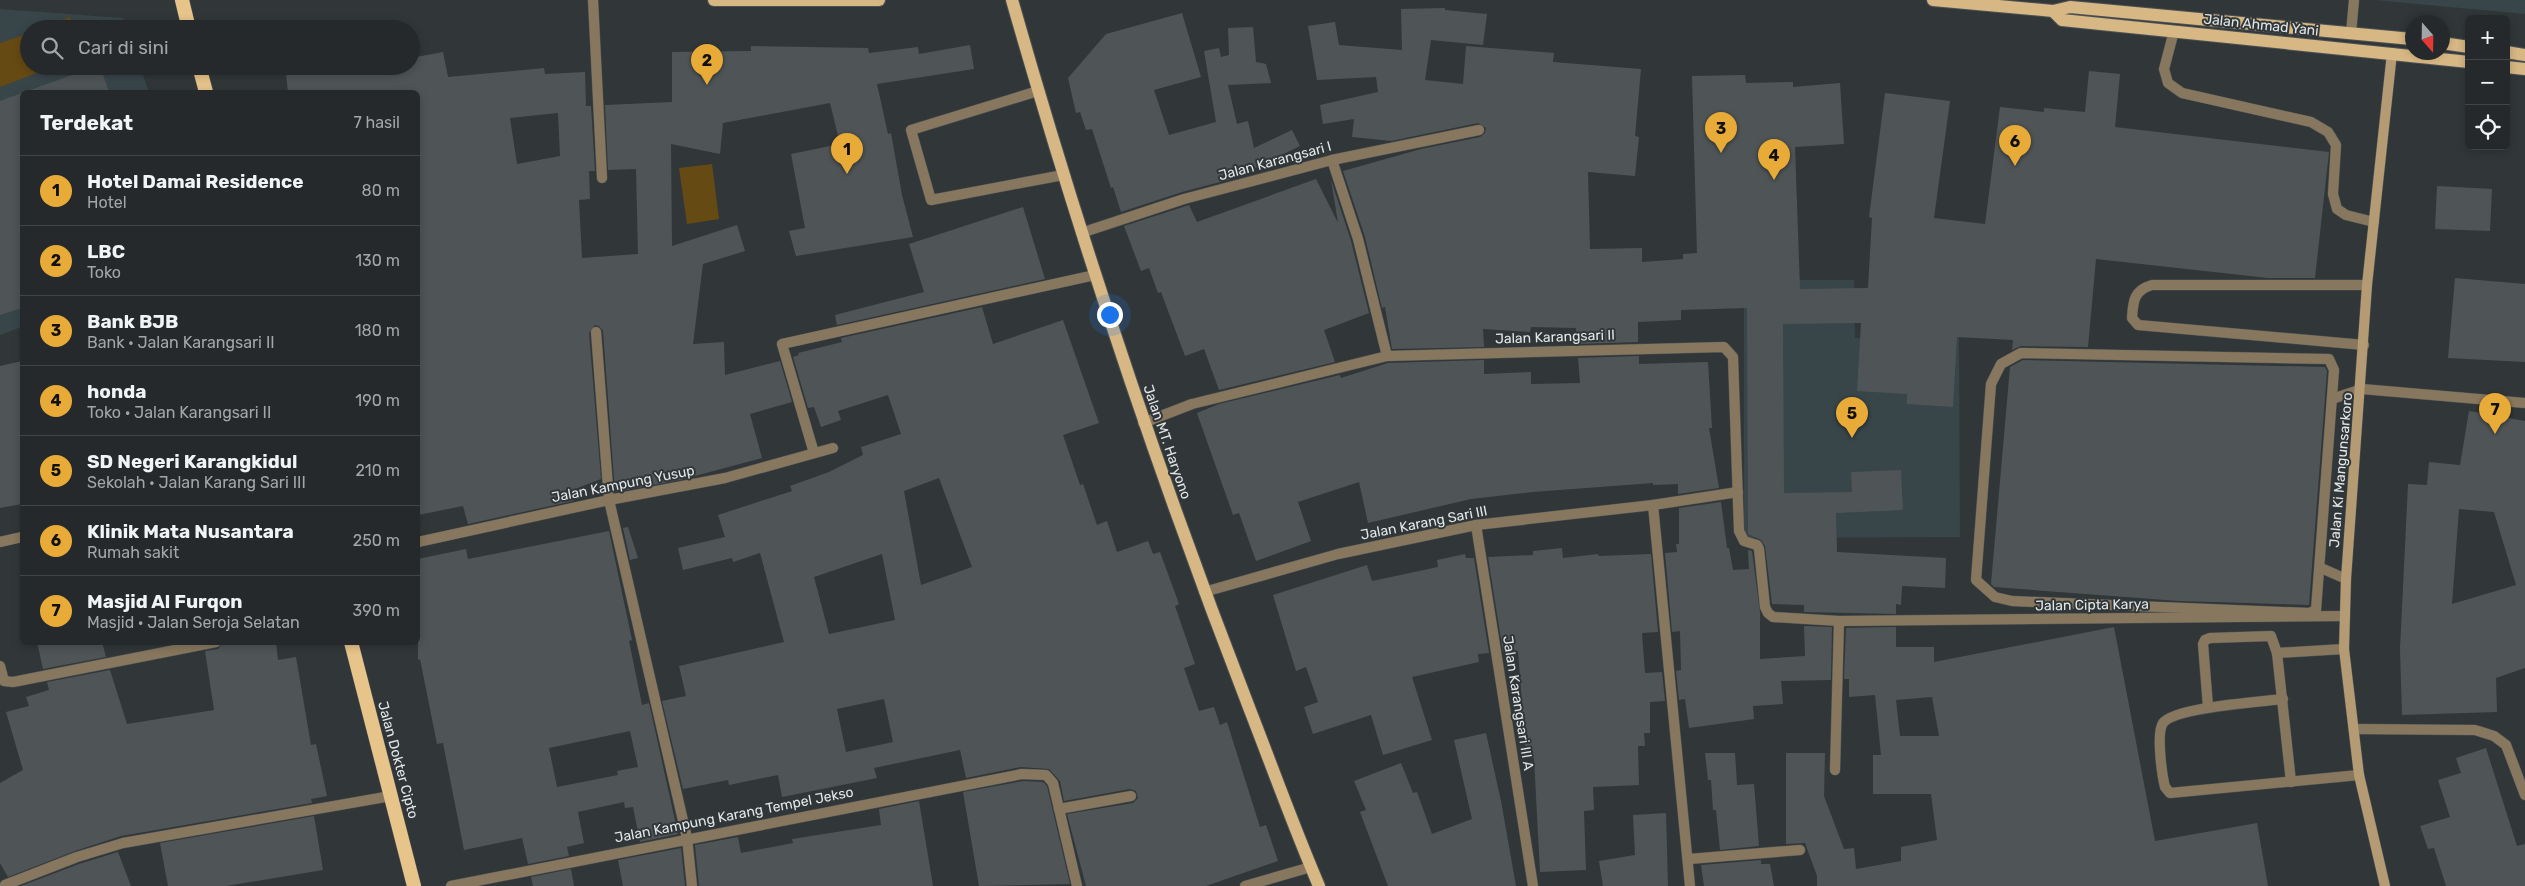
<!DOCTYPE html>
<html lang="id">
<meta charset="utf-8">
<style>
body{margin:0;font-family:Rubik,sans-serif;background:#2d3133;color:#f1f3f6}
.controls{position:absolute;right:15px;top:15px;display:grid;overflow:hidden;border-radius:8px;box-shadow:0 2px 8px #0003}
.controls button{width:45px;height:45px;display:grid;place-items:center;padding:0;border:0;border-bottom:1px solid #424547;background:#25292b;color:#f1f3f6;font:25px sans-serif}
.compass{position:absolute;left:2405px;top:15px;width:45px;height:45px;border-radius:50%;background:#25292b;box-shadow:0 2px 8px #0003;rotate:160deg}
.you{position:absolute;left:1109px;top:314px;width:18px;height:18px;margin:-12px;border:4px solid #fff;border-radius:50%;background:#1a73e8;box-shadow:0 0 0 8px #1a73e833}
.badge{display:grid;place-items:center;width:32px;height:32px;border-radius:50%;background:#e8ab37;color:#111;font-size:16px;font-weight:700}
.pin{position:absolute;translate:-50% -41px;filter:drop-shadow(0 1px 2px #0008)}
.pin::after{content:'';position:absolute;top:26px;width:18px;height:15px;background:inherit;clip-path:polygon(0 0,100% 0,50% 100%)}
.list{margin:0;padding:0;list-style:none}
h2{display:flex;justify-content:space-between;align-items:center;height:65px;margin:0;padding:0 20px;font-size:21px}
h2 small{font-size:16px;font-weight:400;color:#a3a6a9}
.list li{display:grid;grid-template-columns:32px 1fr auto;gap:15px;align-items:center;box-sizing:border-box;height:70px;padding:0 20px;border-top:1px solid #424547}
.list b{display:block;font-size:19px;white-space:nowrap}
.list p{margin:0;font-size:16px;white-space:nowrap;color:#a3a6a9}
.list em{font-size:16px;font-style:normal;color:#a3a6a9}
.icon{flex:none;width:28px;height:28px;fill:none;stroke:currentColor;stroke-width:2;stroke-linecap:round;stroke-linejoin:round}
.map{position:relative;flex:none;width:2525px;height:886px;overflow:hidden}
.search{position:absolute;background:#25292b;box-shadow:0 2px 8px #0003;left:20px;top:20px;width:400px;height:55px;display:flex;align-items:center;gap:12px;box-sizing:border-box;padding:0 18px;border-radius:28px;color:#a3a6a9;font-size:19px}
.panel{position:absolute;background:#25292b;box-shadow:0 2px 8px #0003;left:20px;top:90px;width:400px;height:555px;border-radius:8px}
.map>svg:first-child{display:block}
.built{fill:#384549}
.green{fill:#664a13}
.building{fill:#4f5557;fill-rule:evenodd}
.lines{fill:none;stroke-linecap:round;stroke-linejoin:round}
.service-casing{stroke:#4d5355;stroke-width:11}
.minor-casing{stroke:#4d5355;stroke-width:11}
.secondary-casing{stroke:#4d5355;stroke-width:11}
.primary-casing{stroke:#4d5355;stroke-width:14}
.trunk-casing{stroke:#4d5355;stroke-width:15}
.service{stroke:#87775e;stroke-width:10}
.minor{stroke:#87775e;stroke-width:10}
.secondary{stroke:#b49b73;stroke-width:10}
.primary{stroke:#d7b783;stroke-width:12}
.trunk{stroke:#e7c48a;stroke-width:14}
.labels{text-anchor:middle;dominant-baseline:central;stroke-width:4;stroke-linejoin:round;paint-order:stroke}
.street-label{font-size:14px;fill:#e2e6e7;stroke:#313739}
</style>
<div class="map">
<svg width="2525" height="886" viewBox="0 0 2525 886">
<rect width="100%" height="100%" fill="#313739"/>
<g class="built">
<path d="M2374 0H2525V14Z"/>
<path d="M0 9 123 18 127 29H29V66H140L149 92H22V327L0 335Z"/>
<path d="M1775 280H1854L1855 338 1959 337 1960 537 1744 538V305Z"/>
</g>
<g class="green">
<path d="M70 17 75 29H39Z"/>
<path d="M29 33V66H55L0 87V43Z"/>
<path d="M712 164 719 219 687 224 679 168Z"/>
</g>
<g class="building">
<path d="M1445 8V10L1487 14 1483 45 1431 40 1425 80 1463 84 1466 46 1554 53 1553 62 1641 69 1635 136 1639 137 1635 176 1588 172 1590 249 1642 248V262L1683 259V254L1697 253 1692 76 1745 75 1746 83 1793 82V87L1840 83 1844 144 1795 147 1800 289 1868 288 1872 218 1869 217 1885 93 1950 101 1934 218 1985 224 2000 107 2044 112V108L2085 112 2089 71 2120 74 2115 127 2329 152 2315 278H2268L2096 259 2088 347 2021 346 2012 350 2013 340 1957 337 1953 407 1907 404V394L1857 391 1861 323 1783 324 1784 493 1852 492 1851 472 1901 470 1903 510 1836 513 1837 552 1946 558 1945 588 1902 586 1901 605 1896 604V614L1804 612V605L1772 604 1765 546 1761 540 1748 534 1747 308 1681 310V320L1638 322V342L1577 344 1576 328 1531 327 1530 332 1483 329 1484 347 1392 349 1385 307 1382 308 1365 237 1343 171 1421 149 1480 137 1485 133 1486 128 1478 123 1391 141 1352 137 1354 119 1323 124 1320 105 1378 92 1376 77 1317 80 1308 26 1335 22 1339 45 1402 50 1401 9Z"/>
<path d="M1182 13 1201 77 1154 90 1169 135 1216 122 1204 51 1219 48 1221 57 1229 55 1228 28 1253 27 1256 62 1266 64 1271 83 1228 85 1237 124 1248 121 1254 148 1292 130 1300 146 1235 178 1182 192 1121 212 1113 187 1111 188 1092 129 1086 130 1080 112 1076 113 1068 78 1106 34Z"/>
<path d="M970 45 974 69 877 84 888 134 891 133 902 195 913 237 796 256 789 231 805 228 791 154 840 144 830 103 723 123 720 154 671 144 672 246 737 225 745 251 703 264 693 344 724 342 725 375 780 361 792 402 750 414 762 458 680 480 615 492 603 331 599 326 595 325 589 333 601 479 570 491 573 501 468 524 463 506 418 515V92H288L285 66H411V58L443 52 448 77 544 68 545 74 585 72 586 106H591L595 171H589L590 199 579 200 582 258 638 254 636 169 608 170 605 105 672 102V52L751 51V46L868 48 869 53 918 47 919 54ZM558 113 560 156 517 164 510 118Z"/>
<path d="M97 66H100L109 92H31L30 90Z"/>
<path d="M22 93V308L0 315V101Z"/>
<path d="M1316 179 1338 223 1331 180 1351 241 1369 313 1324 330 1335 362 1219 390 1204 349 1185 356 1161 292 1158 293 1149 268 1141 271 1124 226 1189 205 1197 222Z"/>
<path d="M2437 186 2492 189 2490 231 2435 229Z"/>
<path d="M1023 207 1045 279 837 325 835 315 924 292 909 244Z"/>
<path d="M2455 278 2525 284V362L2448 358Z"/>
<path d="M982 307 993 344 1063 320 1099 423 1063 435 1080 485 1083 484 1097 525 1107 521 1117 552 1148 541 1153 554 1160 552 1179 604 1175 606 1195 664 1184 668 1199 711 1214 707 1220 725 1227 722 1260 827 1266 825 1278 861 1206 886H1086L1067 814 1133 803 1138 798 1136 791 1130 789 1064 801 1060 781 1049 769 1021 767 966 778 960 750 874 768 877 778 782 797 778 775 729 785 728 780 683 789 662 701 686 696 679 666 784 642 760 553 733 562 732 558 683 570 678 548 725 537 718 515 792 491 790 486 829 472 863 455 861 447 901 434 888 395 838 411 841 420 821 427 814 407 808 408 793 357 799 355 798 353 842 342 841 338ZM939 478 972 567 921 585 904 491ZM882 554 895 620 829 634 814 577ZM884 699 893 742 846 752 837 709Z"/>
<path d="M1639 356V364L1708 362 1712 428H1709L1719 488 1678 494V484L1653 485V483L1533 492 1471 499 1368 523 1359 482 1298 502 1311 541 1256 561 1239 513 1233 515 1197 413 1219 404 1340 375 1341 378 1388 363 1484 360V374L1531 372V384L1580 383 1578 358Z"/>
<path d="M2023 360 2325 367 2327 371 2309 605 2179 601 1994 587 1991 584 2010 367Z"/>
<path d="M22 361V504L0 508V366Z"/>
<path d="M2469 411 2525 421V668L2496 678 2497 712 2402 715 2400 649 2408 484 2427 485 2429 462 2460 465ZM2459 509 2494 512 2516 585 2452 604Z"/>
<path d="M1721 502 1727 548H1729L1733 570 1749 569 1748 550 1752 551 1760 612V659L1805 656 1804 626 1832 627 1831 680 1781 681 1783 704 1753 706 1754 719 1689 728 1685 699 1679 700 1676 671 1681 670 1680 631 1672 632 1665 553 1677 552 1676 544H1679V508Z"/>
<path d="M628 527 638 558 630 560 623 528Z"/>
<path d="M609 531 632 640 629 641 642 705 649 703 678 834 640 842 633 807 625 808 624 802 578 812 584 843 567 847 569 856 528 864 522 838 464 850 443 743 437 744 420 659 418 660V559L466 549 468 559ZM630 731 638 767 617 771 618 775 557 787 549 748Z"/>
<path d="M1562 548 1563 558 1598 554 1599 556 1651 554 1658 632 1642 633 1645 673 1662 672 1665 701 1650 702V733H1644L1645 746H1638L1639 785 1593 787 1594 810 1584 811 1586 870 1540 872 1534 758H1526L1518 651 1503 652 1488 557 1533 555V551Z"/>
<path d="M1465 554 1466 558H1474L1489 653 1478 654 1479 662 1412 677 1432 740 1383 755 1371 715 1313 734 1304 707 1318 702 1306 667 1296 671 1273 595 1367 565 1372 581 1438 567 1437 560Z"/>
<path d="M1896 627V647H1934V662L2114 627 2155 841 2257 823 2268 886H1817V876L1805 843 1786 844V753H1825L1824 796 1844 849 1854 848 1856 869 1901 861V847L1937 840 1931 794H1873V755H1881L1875 695 1849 697V679H1844L1846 628ZM1932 697 1939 736H1900L1896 700Z"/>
<path d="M37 642H102L106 657 43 669Z"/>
<path d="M223 642H276L278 660 296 657 311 745 316 744 327 796 311 799 312 803 121 836 75 851 8 877 0 863V783L23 770 6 712 29 706 26 697 49 690 47 682 110 670 127 724 214 710 205 651 218 649Z"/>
<path d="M1486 733 1501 801 1516 886H1388L1360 812 1366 810 1354 781 1401 763 1413 793 1417 792 1432 834 1472 819 1454 740Z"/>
<path d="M2486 748 2517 846 2525 844V886H2446L2434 848 2428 849 2420 826 2450 817 2438 780 2461 773 2456 758Z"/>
<path d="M1705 753H1735L1737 785 1754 784 1759 846 1720 850 1716 810H1713L1711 780H1708Z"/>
<path d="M1023 781 1043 782 1047 786 1070 884 979 886 963 792Z"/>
<path d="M919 801 933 886H699L695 845 738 837 741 853 793 843 792 839 881 825 879 809Z"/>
<path d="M1666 813 1668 886H1603L1599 861 1635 855 1633 815Z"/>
<path d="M314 816 323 870 226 886H168L160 843Z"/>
<path d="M681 848 685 886H623L618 860Z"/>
<path d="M118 852 131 886H21L79 864Z"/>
<path d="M1761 860V864H1770L1774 886H1704L1701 865Z"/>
<path d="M571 869 574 886H533L531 877Z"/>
</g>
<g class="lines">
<g class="service-casing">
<g id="service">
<path d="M2174 31 2164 69 2168 83 2182 93 2311 122 2328 132 2336 145 2333 194 2337 209 2346 215 2374 222"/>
<path d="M1038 91 911 130 931 200 1063 175"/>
<path d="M2364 345 2138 325 2132 318C2133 301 2134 290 2152 285H2367"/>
<path d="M2021 353 2329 359 2334 370 2316 610 2309 613 2012 601 1995 597 1976 580 1991 384 2001 364Z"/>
<path d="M2332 399 2362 389"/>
<path d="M2321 568 2346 579"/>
<path d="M2277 653 2344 649"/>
<path d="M2283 699C2261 702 2175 707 2163 723 2156 733 2162 775 2165 787L2170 793 2359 775"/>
<path d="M2208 707 2203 644 2205 640 2210 638 2271 636 2277 653 2291 782"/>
<path d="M2354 729 2475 730 2494 736 2506 745 2525 795"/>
</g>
</g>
<g class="minor-casing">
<g id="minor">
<path d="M593 0 602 178"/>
<path d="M2351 33 2354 0"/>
<path d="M1332 160 1358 239 1387 356"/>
<path d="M1081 233 1184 199 1332 160 1479 130"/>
<path d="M596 332 609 500 687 838 692 886"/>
<path d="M2362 389 2525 403"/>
<path d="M1143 423 1192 404 1387 356 1724 347 1733 357 1739 531 1744 541 1757 545 1759 549 1765 607 1768 613 1773 617 1839 621 2345 616"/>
<path d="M814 453 782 344 1095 275"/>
<path d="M1653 505 1690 886"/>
<path d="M1476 525 1533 886"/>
<path d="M0 542 22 537"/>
<path d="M418 542 609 500 725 478 833 448"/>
<path d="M1204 592 1338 554 1476 525 1653 505 1738 492"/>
<path d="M0 666 4 681 13 682 216 642"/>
<path d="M1835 770 1839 621"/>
<path d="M1059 809 1131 796"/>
<path d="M1689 859 1800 850"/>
<path d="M5 885 77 857 123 843 391 796"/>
<path d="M451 886 1022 774 1046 775 1053 783 1077 886"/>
<path d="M1245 886 1311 867"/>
</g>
</g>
<g class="secondary-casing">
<path id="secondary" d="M2385 886 2359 775 2344 649 2346 579 2367 285 2392 53"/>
</g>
<g class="primary-casing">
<g id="primary">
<path d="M714 0H879"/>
<path d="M1012 0C1081 242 1159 476 1250 710 1273 769 1294 828 1319 886"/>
<path d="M1933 0 2053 11 2070 7 2412 39"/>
<path d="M2053 11 2062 20 2469 62"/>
<path d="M2442 43 2469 47"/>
<path d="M2506 52 2525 55"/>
<path d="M2506 67 2525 69"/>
</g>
</g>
<g class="trunk-casing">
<g id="trunk">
<path d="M182 0 189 29"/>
<path d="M199 66 206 92"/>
<path d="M351 642 414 886"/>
</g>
</g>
<use href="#service" class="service"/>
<use href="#minor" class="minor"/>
<use href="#secondary" class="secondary"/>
<use href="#primary" class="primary"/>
<use href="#trunk" class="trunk"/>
</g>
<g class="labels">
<g class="street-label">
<text transform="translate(2261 25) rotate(6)">Jalan Ahmad Yani</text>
<text transform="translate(1275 161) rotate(-15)">Jalan Karangsari I</text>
<text transform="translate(1555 337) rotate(-2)">Jalan Karangsari II</text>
<text transform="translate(1167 442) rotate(71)">Jalan MT. Haryono</text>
<text transform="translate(2341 470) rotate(-85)">Jalan Ki Mangunsarkoro</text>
<text transform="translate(623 484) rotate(-11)">Jalan Kampung Yusup</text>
<text transform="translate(1424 523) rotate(-11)">Jalan Karang Sari III</text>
<text transform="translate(2092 605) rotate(-1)">Jalan Cipta Karya</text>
<text transform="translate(1518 703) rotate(81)">Jalan Karangsari III A</text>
<text transform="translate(398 760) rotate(75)">Jalan Dokter Cipto</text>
<text transform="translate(734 815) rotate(-11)">Jalan Kampung Karang Tempel Jekso</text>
</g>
</g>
</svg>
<div class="controls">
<button>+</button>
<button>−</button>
<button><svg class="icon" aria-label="locate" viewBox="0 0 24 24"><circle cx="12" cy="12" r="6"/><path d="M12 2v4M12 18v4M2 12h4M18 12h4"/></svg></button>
</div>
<svg class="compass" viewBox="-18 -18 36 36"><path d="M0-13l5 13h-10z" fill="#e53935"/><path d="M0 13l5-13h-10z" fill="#a3a6a9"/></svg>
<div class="you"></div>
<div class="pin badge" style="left:847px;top:174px">1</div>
<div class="pin badge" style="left:707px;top:85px">2</div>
<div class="pin badge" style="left:1721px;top:153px">3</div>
<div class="pin badge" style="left:1774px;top:180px">4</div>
<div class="pin badge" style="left:1852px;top:438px">5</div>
<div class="pin badge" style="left:2015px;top:166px">6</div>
<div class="pin badge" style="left:2495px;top:434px">7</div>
<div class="search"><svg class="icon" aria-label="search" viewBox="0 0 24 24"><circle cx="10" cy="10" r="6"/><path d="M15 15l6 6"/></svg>Cari di sini</div>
<section class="panel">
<h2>Terdekat<small>7 hasil</small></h2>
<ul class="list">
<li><span class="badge">1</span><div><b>Hotel Damai Residence</b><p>Hotel</p></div><em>80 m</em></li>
<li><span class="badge">2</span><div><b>LBC</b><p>Toko</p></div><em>130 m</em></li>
<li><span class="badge">3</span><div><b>Bank BJB</b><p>Bank · Jalan Karangsari II</p></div><em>180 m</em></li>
<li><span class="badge">4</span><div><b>honda</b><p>Toko · Jalan Karangsari II</p></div><em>190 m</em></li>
<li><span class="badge">5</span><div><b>SD Negeri Karangkidul</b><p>Sekolah · Jalan Karang Sari III</p></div><em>210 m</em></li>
<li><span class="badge">6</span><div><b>Klinik Mata Nusantara</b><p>Rumah sakit</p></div><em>250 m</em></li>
<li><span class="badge">7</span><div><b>Masjid Al Furqon</b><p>Masjid · Jalan Seroja Selatan</p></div><em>390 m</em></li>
</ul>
</section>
</div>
